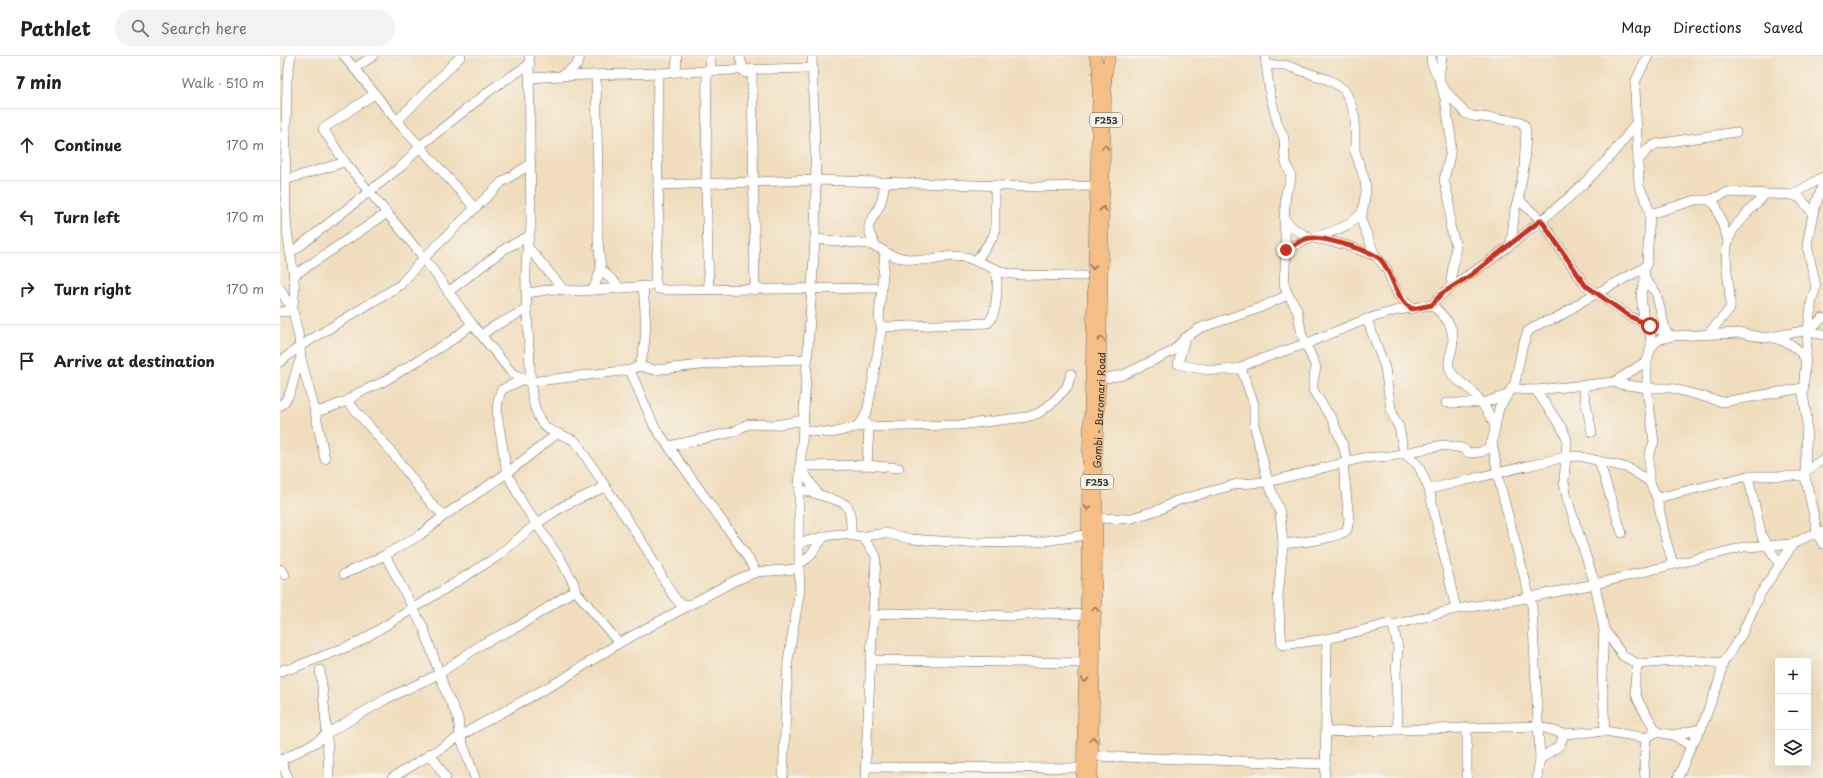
<!DOCTYPE html>
<meta charset="utf-8">
<style>
body{margin:0;font-family:"Playpen Sans",sans-serif;background:#f2f2f2;color:#202124}
.controls{position:absolute;right:12px;bottom:12px;display:grid;overflow:hidden;border-radius:4px;box-shadow:0 4px 16px #0002}
.controls button{width:36px;height:36px;display:grid;place-items:center;padding:0;border:0;border-bottom:1px solid #e0e0e0;background:#fff;color:#202124;font:20px sans-serif}
.stop{position:absolute;width:12px;height:12px;margin:-9px;border:3px solid #c8321e;border-radius:50%;background:#fff}
.stop.end{background:#c8321e;border-color:#fff;box-shadow:0 1px 4px #0008}
.list{margin:0;padding:0;list-style:none}
h2{display:flex;justify-content:space-between;align-items:center;height:52px;margin:0;padding:0 16px;font-size:17px}
h2 small{font-size:13px;font-weight:400;color:#757577}
.list li{display:grid;grid-template-columns:26px 1fr auto;gap:12px;align-items:center;box-sizing:border-box;height:72px;padding:0 16px;border-top:1px solid #e0e0e0}
.list b{display:block;font-size:15px;white-space:nowrap}
.list em{font-size:13px;font-style:normal;color:#757577}
.icon{flex:none;width:22px;height:22px;fill:none;stroke:currentColor;stroke-width:2;stroke-linecap:round;stroke-linejoin:round}
.map{position:relative;flex:none;width:1543px;height:722px;overflow:hidden}
header{display:flex;align-items:center;gap:24px;box-sizing:border-box;height:56px;padding:0 20px;background:#fff;border-bottom:1px solid #e0e0e0}
header strong{font-size:19px}
nav{display:flex;gap:22px;margin-inline-start:auto;font-size:14px}
.search{width:280px;height:36px;background:#f2f2f2;display:flex;align-items:center;gap:10px;box-sizing:border-box;padding:0 14px;border-radius:22px;color:#757577;font-size:15px}
main{display:flex}
aside{flex:1;background:#fff}
.map>svg:first-child{display:block}
.lines{fill:none;stroke-linecap:round;stroke-linejoin:round}
.minor-casing{stroke:#70695e;stroke-width:10}
.major-casing{stroke:#70695e;stroke-width:12}
.minor{stroke:#fff;stroke-width:9}
.major{stroke:#f6be87;stroke-width:11}
.oneway{stroke:#907459}
.route{stroke:#c8321e;stroke-width:5}
.labels{text-anchor:middle;dominant-baseline:central;stroke-width:4;stroke-linejoin:round;paint-order:stroke}
.shield{fill:#f7f3e8;stroke:#686764;stroke-width:1}
.shield-label{font-size:9px;font-weight:bold;fill:#2b2b2b}
.street-label{font-size:10px;fill:#2b2b2b;stroke:#f7f3e8}
</style>
<header>
<strong>Pathlet</strong>
<div class="search"><svg class="icon" aria-label="search" viewBox="0 0 24 24"><circle cx="10" cy="10" r="6"/><path d="M15 15l6 6"/></svg>Search here</div>
<nav><a>Map</a><a>Directions</a><a>Saved</a></nav>
</header>
<main>
<aside>
<h2>7 min<small>Walk · 510 m</small></h2>
<ul class="list">
<li><svg class="icon" aria-label="ahead" viewBox="0 0 24 24"><path d="M12 20V5M6 11l6-6 6 6"/></svg><div><b>Continue</b></div><em>170 m</em></li>
<li><svg class="icon" aria-label="left" viewBox="0 0 24 24"><path d="M17 20v-9H6M10 6l-5 5 5 5"/></svg><div><b>Turn left</b></div><em>170 m</em></li>
<li><svg class="icon" aria-label="right" viewBox="0 0 24 24"><path d="M7 20v-9h11M14 6l5 5-5 5"/></svg><div><b>Turn right</b></div><em>170 m</em></li>
<li><svg class="icon" aria-label="arrive" viewBox="0 0 24 24"><path d="M6 21V4h12l-3 4 3 4H6"/></svg><div><b>Arrive at destination</b></div></li>
</ul>
</aside>
<div class="map">
<svg width="1543" height="722" viewBox="0 0 1543 722">
<rect width="100%" height="100%" fill="#f7f3e8"/>
<filter id="ink" filterUnits="userSpaceOnUse"><feTurbulence type="fractalNoise" baseFrequency=".025" numOctaves="2"/><feDisplacementMap in="SourceGraphic" scale="8" xChannelSelector="R" yChannelSelector="G"/><feConvolveMatrix kernelMatrix="1 2 1 2 8 2 1 2 1" color-interpolation-filters="sRGB"/></filter>
<filter id="wash" filterUnits="userSpaceOnUse"><feTurbulence type="fractalNoise" baseFrequency=".012" numOctaves="4" result="noise"/><feDisplacementMap in="SourceGraphic" scale="16" xChannelSelector="R" yChannelSelector="G"/><feGaussianBlur stdDeviation="0.9" result="paint"/><feColorMatrix in="noise" values="0 0 0 0 0 0 0 0 0 0 0 0 0 0 0 0 0 1.4 0 .05"/><feComposite in="paint" operator="in"/></filter>
<g filter="url(#wash)">
<rect width="100%" height="100%" fill="#f0ddbd"/>
</g>
<g filter="url(#ink)">
<g class="lines">
<g class="minor-casing">
<g id="minor">
<path d="M64 0 117 65 195 152"/>
<path d="M249 0 251 171C242 210 247 250 249 290 251 314 248 339 259 362 267 379 282 376 296 386L366 492 392 538 399 547 409 549"/>
<path d="M430 0 431 14"/>
<path d="M460 0 463 13 466 17"/>
<path d="M985 0 990 38 998 69 1004 82 1005 104 1011 119 1010 127 1006 137 1004 163 1006 194 1004 228 1008 239 1017 253 1022 279 1036 311 1033 326V334L1053 365 1063 389 1067 405"/>
<path d="M1151 0 1152 9 1159 22 1165 43 1171 82 1170 99 1164 124 1170 148V170L1176 190 1171 224 1173 229"/>
<path d="M986 9H1005L1049 24 1058 29 1065 35 1071 48 1075 62V95L1085 125 1086 135 1081 164 1095 199 1106 212 1118 239 1132 253"/>
<path d="M75 12 93 0"/>
<path d="M472 13 475 234"/>
<path d="M427 14 426 128 429 234"/>
<path d="M396 16 397 0"/>
<path d="M378 17 377 84 379 168 375 224 378 233 385 234 602 232"/>
<path d="M282 19 297 9 300 0"/>
<path d="M250 22C292 18 335 19 378 17 430 15 481 13 533 12"/>
<path d="M1159 22 1162 0"/>
<path d="M1163 32 1185 57 1192 60 1239 65 1244 69 1246 75 1244 111 1239 140 1235 153 1231 188"/>
<path d="M94 38 43 73 65 106 144 202 192 268 232 317 249 326 350 314 359 310C369 285 365 256 363 230"/>
<path d="M117 65 181 0"/>
<path d="M6 76C6 109 4 142 7 174 9 196 19 230 12 251"/>
<path d="M2 80 6 76 7 24 11 0"/>
<path d="M1357 106 1367 94 1376 88 1456 76"/>
<path d="M5 124 65 106"/>
<path d="M1543 128 1533 157 1527 189 1536 231 1532 243 1528 274 1523 338 1527 363 1525 420 1538 479 1543 488"/>
<path d="M378 129 536 124 756 131 815 130"/>
<path d="M1512 139 1543 121"/>
<path d="M1239 140 1242 147 1261 164 1305 229 1349 260 1393 280"/>
<path d="M1430 144 1436 150 1448 184"/>
<path d="M1370 158 1416 144H1430L1448 136 1512 139 1520 142 1533 157"/>
<path d="M1004 163C1025 186 1038 181 1065 189 1076 192 1085 197 1095 199"/>
<path d="M535 183 588 188 599 192 605 196 616 201 636 204H652L671 200 686 201 725 217 740 219 803 220"/>
<path d="M247 190 283 233"/>
<path d="M596 191C584 167 588 172 599 151 603 144 603 134 605 126"/>
<path d="M1006 194C1030 178 1064 179 1082 156"/>
<path d="M10 195 16 193 123 109 140 90 213 32 250 8"/>
<path d="M605 196 599 261 600 267 602 271 708 267C718 258 718 226 716 213"/>
<path d="M696 205 713 181 715 175V130"/>
<path d="M321 213 340 232"/>
<path d="M13 220 107 157"/>
<path d="M1365 223 1376 237 1386 276"/>
<path d="M0 232 6 244 12 251 14 259 19 282 21 303 35 355 45 403"/>
<path d="M313 234 321 213 318 185V122L316 19"/>
<path d="M168 236 226 192 249 180"/>
<path d="M247 237 274 233 300 235 369 230"/>
<path d="M1152 249C1169 264 1177 274 1171 297 1169 302 1168 309 1170 314 1174 324 1185 328 1192 335 1202 345 1208 356 1214 368"/>
<path d="M0 256 13 255"/>
<path d="M1087 263 1105 312 1111 353 1114 362 1119 371 1124 397 1138 409 1149 433 1176 553"/>
<path d="M1364 267 1361 238 1365 223 1364 212 1367 207 1370 158 1366 144 1359 130 1355 33 1356 24 1368 0"/>
<path d="M1370 270 1371 291 1367 305V332L1374 386 1369 399V425L1377 442 1385 481 1393 508"/>
<path d="M1528 274 1543 262"/>
<path d="M1428 278 1450 253C1452 228 1439 199 1452 176 1459 162 1475 151 1485 138"/>
<path d="M202 279 211 272 247 253"/>
<path d="M905 282 898 308C919 313 940 317 961 312L974 348V368L988 426 1000 456 1003 488 998 542 1002 589 1047 583 1108 568 1113 569 1176 553 1241 543 1315 528 1464 491 1513 488 1530 479H1538L1543 476"/>
<path d="M1494 282C1508 287 1517 289 1525 303"/>
<path d="M1371 291 1378 284 1393 280 1460 277 1485 282 1528 274 1543 279"/>
<path d="M0 306 19 291 120 229 144 202 222 126 251 108"/>
<path d="M359 310 374 314 458 305 528 303"/>
<path d="M961 312 969 307 1025 288 1087 263 1118 254 1152 249C1168 229 1192 218 1212 203 1265 162 1318 123 1356 67"/>
<path d="M350 314 374 370 465 497 476 516"/>
<path d="M244 323 221 334 218 345 217 358 227 417 243 448 281 504 294 528 295 534 339 587"/>
<path d="M820 323 843 319 893 295 905 282 920 272 977 253 1008 239"/>
<path d="M1334 326 1340 328 1367 332H1391L1443 346 1523 332"/>
<path d="M1304 330V338L1312 376"/>
<path d="M1232 333 1256 334 1334 326 1367 305"/>
<path d="M1256 334 1283 374 1287 383 1284 426 1287 442 1315 528 1324 573 1322 616 1325 675"/>
<path d="M67 345 110 394 154 451 165 459"/>
<path d="M1166 347H1203L1227 339"/>
<path d="M0 350C15 338 12 319 21 303"/>
<path d="M35 355 43 354 67 345 78 337 103 326 172 284 192 268"/>
<path d="M586 367 589 371 587 409"/>
<path d="M576 371 583 364 588 352 602 271"/>
<path d="M523 374 552 377 576 371 679 369 747 361 759 357 773 346 787 331 791 318"/>
<path d="M1212 386 1219 425 1252 550 1260 703 1257 722"/>
<path d="M389 390 453 376 468 368 495 369 524 364"/>
<path d="M1319 405 1342 477"/>
<path d="M520 410 587 409 619 412"/>
<path d="M520 410 537 437"/>
<path d="M1526 415 1543 403"/>
<path d="M1468 420 1482 481 1500 509"/>
<path d="M519 433C526 435 563 445 566 449 572 456 571 471 571 479"/>
<path d="M1149 433 1285 401 1299 400 1348 412 1369 425"/>
<path d="M1377 442 1468 420H1525"/>
<path d="M817 462 849 463 881 453 896 445 957 428 988 426 1082 402 1111 400 1163 389 1182 392 1189 397 1201 396 1208 392 1212 386 1219 352 1235 327 1242 292 1248 275 1261 267 1277 262 1306 243 1364 212"/>
<path d="M583 481 596 500 585 722"/>
<path d="M519 487 551 479 562 478 580 481 605 477 631 483 688 487 758 486 812 478"/>
<path d="M1003 488C1020 486 1055 484 1067 474L1069 463 1063 408"/>
<path d="M105 499 144 573 165 634 178 662 180 680 195 722"/>
<path d="M519 508 528 502 544 481"/>
<path d="M0 513 5 519"/>
<path d="M64 518 105 499 140 479 165 459 227 417 278 377"/>
<path d="M592 566 597 560 606 557 733 560 767 557 806 559"/>
<path d="M1113 569 1118 592 1116 617 1118 673"/>
<path d="M1324 573 1343 600 1358 608"/>
<path d="M590 604 806 607"/>
<path d="M40 614C45 650 48 686 49 722"/>
<path d="M0 616 4 613H10L77 587 215 502 256 468 285 449 325 431"/>
<path d="M1187 671V722"/>
<path d="M1046 676 1258 670 1284 678 1325 675 1366 682 1376 676 1393 679 1411 690"/>
<path d="M1376 676 1374 671C1358 645 1350 639 1358 608L1408 604 1443 607"/>
<path d="M1393 679 1421 673"/>
<path d="M150 697 166 722"/>
<path d="M813 700 1045 708"/>
<path d="M0 703 8 722"/>
<path d="M1260 703 1280 689 1284 678"/>
<path d="M0 705 38 685 48 677 106 643 159 618 202 588 239 570 295 534"/>
<path d="M585 711 802 712"/>
<path d="M112 722 192 673 283 623 339 587 454 525 476 516 519 513"/>
<path d="M503 722 508 605 520 533 519 513V433L535 183 536 124 532 0"/>
<path d="M1045 722 1047 583"/>
<path d="M1365 722 1364 707 1366 682"/>
<path d="M1398 722 1411 690 1421 673 1439 625 1443 607 1462 578 1479 540 1513 488"/>
</g>
</g>
<g class="major-casing">
<g id="major">
<path d="M802 722 807 519 808 406 811 323 818 42V9L815 0"/>
<path id="s1" d="M812 722 817 478 816 406 820 323 826 18 830 0"/>
</g>
</g>
<use href="#minor" class="minor"/>
<use href="#major" class="major"/>
</g>
<defs><path id="oneway-chevron" d="M-2-3.5L2.5 0L-2 3.5" fill="none" stroke-width="1.6" stroke-linecap="round" stroke-linejoin="round"/></defs>
<g class="oneway">
<use href="#oneway-chevron" transform="translate(825 91) rotate(-89)"/>
<use href="#oneway-chevron" transform="translate(823 153) rotate(-89)"/>
<use href="#oneway-chevron" transform="translate(813 211) rotate(92)"/>
<use href="#oneway-chevron" transform="translate(821 283) rotate(-89)"/>
<use href="#oneway-chevron" transform="translate(808 452) rotate(91)"/>
<use href="#oneway-chevron" transform="translate(815 553) rotate(-89)"/>
<use href="#oneway-chevron" transform="translate(805 624) rotate(92)"/>
<use href="#oneway-chevron" transform="translate(813 683) rotate(-89)"/>
</g>
</g>
<g class="lines" filter="url(#ink)">
<path class="route" d="M1006 194C1013 190 1022 182 1031 182 1044 181 1093 195 1101 204 1114 219 1114 241 1132 253L1152 249 1161 238 1191 219 1261 164 1305 229 1349 260 1370 270"/>
</g>
<g class="labels">
<g class="shield">
<rect x="810" y="57" width="32" height="14" rx="3"/>
<rect x="801" y="419" width="32" height="14" rx="3"/>
</g>
<g class="shield-label">
<text x="826" y="64">F253</text>
<text x="817" y="426">F253</text>
</g>
<g class="street-label">
<text stroke="none"><textPath href="#s1" startOffset="368">Gombi - Baromari Road</textPath></text>
</g>
</g>
</svg>
<div class="controls">
<button>+</button>
<button>−</button>
<button><svg class="icon" aria-label="layers" viewBox="0 0 24 24"><path d="M12 4l9 5-9 5-9-5zM3 14l9 5 9-5"/></svg></button>
</div>
<div class="stop" style="left:1370px;top:270px"></div>
<div class="stop end" style="left:1006px;top:194px"></div>
</div>
</main>
